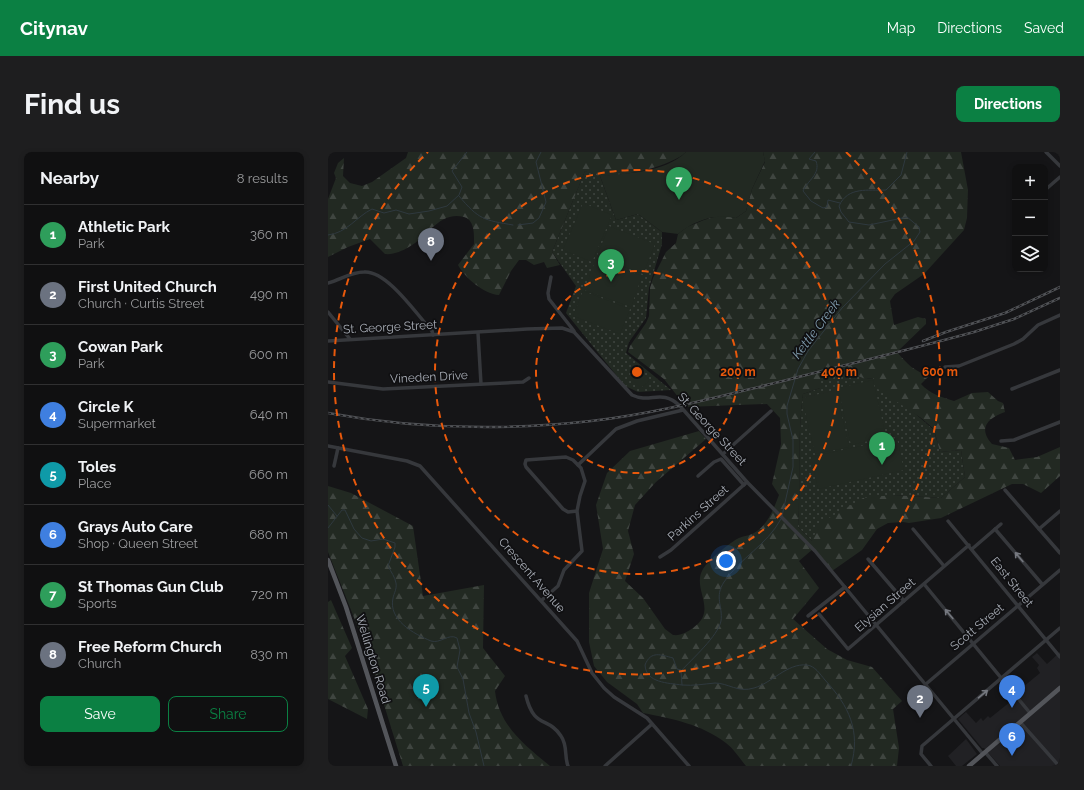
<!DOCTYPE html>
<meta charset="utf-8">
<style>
body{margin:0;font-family:Raleway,sans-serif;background:#1e1e1f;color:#f1f3f6}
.controls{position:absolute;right:12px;top:12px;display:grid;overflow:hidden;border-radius:8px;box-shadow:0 2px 6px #0003}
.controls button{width:36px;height:36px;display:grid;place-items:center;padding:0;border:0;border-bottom:1px solid #303031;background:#101011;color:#f1f3f6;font:20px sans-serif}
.you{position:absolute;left:398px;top:409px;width:14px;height:14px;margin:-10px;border:3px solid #fff;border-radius:50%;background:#1a73e8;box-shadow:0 0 0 6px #1a73e833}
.badge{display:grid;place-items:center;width:26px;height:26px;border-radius:50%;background:#0b8043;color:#fff;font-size:13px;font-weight:700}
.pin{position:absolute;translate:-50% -33px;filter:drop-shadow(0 1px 2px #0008)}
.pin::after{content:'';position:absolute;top:21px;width:14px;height:12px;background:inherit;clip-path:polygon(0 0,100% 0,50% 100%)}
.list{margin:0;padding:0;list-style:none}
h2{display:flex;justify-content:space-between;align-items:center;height:52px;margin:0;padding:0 16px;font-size:17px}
h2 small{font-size:13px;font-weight:400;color:#9c9d9f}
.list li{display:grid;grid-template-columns:26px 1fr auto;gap:12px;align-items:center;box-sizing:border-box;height:60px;padding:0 16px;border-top:1px solid #303031}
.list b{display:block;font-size:15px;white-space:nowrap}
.list p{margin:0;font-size:13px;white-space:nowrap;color:#9c9d9f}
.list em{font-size:13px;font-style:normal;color:#9c9d9f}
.actions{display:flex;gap:8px;padding:12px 16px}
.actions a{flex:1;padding:9px 0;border:1px solid #0b8043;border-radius:8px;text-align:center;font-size:14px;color:#0b8043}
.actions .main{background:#0b8043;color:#fff}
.icon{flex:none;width:22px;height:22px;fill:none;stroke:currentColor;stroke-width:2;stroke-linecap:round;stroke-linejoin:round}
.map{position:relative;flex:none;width:732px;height:614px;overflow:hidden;border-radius:8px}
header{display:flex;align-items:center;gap:24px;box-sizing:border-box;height:56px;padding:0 20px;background:#0b8043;color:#fff}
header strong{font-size:19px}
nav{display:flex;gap:22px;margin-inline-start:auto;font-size:14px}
.intro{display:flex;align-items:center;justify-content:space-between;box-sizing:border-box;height:96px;padding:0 24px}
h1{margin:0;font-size:28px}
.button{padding:10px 18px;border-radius:8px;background:#0b8043;color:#fff;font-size:14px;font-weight:700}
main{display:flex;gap:24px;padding:0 24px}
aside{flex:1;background:#101011;border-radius:8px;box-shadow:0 2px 6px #0003}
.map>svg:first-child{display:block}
.built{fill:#212124}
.grass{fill:url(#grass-dots)}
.forest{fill:url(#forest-firs);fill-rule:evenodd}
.garden{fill:#222922}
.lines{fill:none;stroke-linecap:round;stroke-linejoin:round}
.stream{stroke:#2f393f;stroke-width:1}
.minor{stroke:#36383c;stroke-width:3.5}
.major{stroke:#53555a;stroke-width:4.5}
.rail-casing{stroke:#505256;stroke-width:2.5}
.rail{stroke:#101012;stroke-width:1;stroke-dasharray:3;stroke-linecap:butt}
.oneway{stroke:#75787f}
.ring{fill:none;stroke:#e8590c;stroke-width:2;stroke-dasharray:7 5}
.labels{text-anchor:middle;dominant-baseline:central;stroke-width:3.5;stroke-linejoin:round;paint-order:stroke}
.street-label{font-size:12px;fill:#a8adb6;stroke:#101012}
.water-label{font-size:13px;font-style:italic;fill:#819daf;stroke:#101012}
.centre{fill:#e8590c;stroke:#101012;stroke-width:2}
.ring-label{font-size:12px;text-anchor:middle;font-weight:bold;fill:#e8590c;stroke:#101012;stroke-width:3.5;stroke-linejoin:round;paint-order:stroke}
</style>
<header>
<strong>Citynav</strong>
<nav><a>Map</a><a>Directions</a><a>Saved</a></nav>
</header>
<div class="intro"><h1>Find us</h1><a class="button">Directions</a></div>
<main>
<aside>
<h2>Nearby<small>8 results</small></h2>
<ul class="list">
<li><span class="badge" style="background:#2e9e5b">1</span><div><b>Athletic Park</b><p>Park</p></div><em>360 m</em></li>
<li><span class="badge" style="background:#6b7280">2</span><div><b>First United Church</b><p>Church · Curtis Street</p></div><em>490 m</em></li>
<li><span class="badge" style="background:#2e9e5b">3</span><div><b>Cowan Park</b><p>Park</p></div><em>600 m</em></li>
<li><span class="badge" style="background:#3f7fe0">4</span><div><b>Circle K</b><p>Supermarket</p></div><em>640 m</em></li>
<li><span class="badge" style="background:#0f9aa8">5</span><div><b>Toles</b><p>Place</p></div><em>660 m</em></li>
<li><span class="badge" style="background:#3f7fe0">6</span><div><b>Grays Auto Care</b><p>Shop · Queen Street</p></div><em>680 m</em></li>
<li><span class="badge" style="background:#2e9e5b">7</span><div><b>St Thomas Gun Club</b><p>Sports</p></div><em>720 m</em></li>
<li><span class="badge" style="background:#6b7280">8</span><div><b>Free Reform Church</b><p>Church</p></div><em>830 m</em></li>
</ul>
<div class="actions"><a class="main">Save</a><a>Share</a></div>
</aside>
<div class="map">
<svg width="732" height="614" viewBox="0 0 732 614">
<defs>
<pattern id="grass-dots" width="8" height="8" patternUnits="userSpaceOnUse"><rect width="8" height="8" fill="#222922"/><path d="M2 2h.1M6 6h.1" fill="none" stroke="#3f4540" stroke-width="1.8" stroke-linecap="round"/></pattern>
<pattern id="forest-firs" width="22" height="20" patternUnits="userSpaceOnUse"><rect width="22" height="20" fill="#222922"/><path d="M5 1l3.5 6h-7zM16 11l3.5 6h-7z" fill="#3f4540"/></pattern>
</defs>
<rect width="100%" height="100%" fill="#151517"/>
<g class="built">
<path d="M732 500V611L729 614H672L656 596H654L630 567 638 560 648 571 653 566 655 569 660 564 662 566 687 546 689 540 712 521 709 516 711 513 704 505 709 501 719 512Z"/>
<path d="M638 587 649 602 634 614H628L620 604Z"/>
</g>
<g class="grass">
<path d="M257 19 272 24 288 68 310 62 334 80V92L321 136 318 166 301 190 298 201 343 238 310 240 297 234 238 161 248 134 224 100Z"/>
<path d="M527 218 530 224 537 227 546 226 606 278 612 300 633 298 637 325 613 346 565 343 484 389 470 375C473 331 469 286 475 242L492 236V226Z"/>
</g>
<g class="forest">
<path d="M80 0H358C342 15 293 25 272 24 267 23 261 21 257 19L224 100 232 113 219 116 216 110 206 113 198 108H191L183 119 171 143C156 142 137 126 130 113L146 92C146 83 147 68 136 65 111 59 100 85 81 95 74 99 65 103 57 102L42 87 20 95 0 105V47L8 26 6 21 10 11 16 6 15 24 22 31 34 34 44 30 78 6Z"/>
<path d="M435 0H633L640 38 639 66 636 78 596 122 567 142 562 149 566 173 590 165 598 167V172L569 200C579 212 586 219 601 224L593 232C602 242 613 245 626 249L644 241 660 240 670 249 675 251 677 260C661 266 649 275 664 292L681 296 687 308 709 305 732 295V324L713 341 695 332H684L613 366 581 371 575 370 560 371 549 377 534 398 504 419 485 397 471 409 491 436 465 467 499 497 519 508 544 515 574 549 565 557 571 596 569 614H418C412 607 406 597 398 591 373 572 345 567 315 561L309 552 279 530 266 514 261 490V441L275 397 268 353 279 321 302 299 371 279 378 287 328 330 307 353 300 379 306 402 297 429 315 446 337 477 345 483C353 484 359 480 365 476 391 458 363 437 375 417 380 409 400 392 409 387 414 384 421 384 426 381 440 373 446 356 451 343L444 332 453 292 452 266 439 252 358 255 336 227 300 200 302 194 318 171 321 164 322 136 325 126 338 100 348 91 350 82 359 75 376 68 393 63 408 66 418 59 424 37 437 10ZM527 218 530 224 537 227 546 226 550 237 593 266 606 277 612 300 633 298 637 325 613 346 565 343 535 346 491 372 484 389 470 375C473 331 469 286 475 242L492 236V226Z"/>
<path d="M0 334 23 341 85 374 95 444 156 433 155 496 177 524 167 539C171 574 197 593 222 614H75L40 501 0 400Z"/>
<path d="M3 448 24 496 17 504 40 557 39 567 0 547V450Z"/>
</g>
<g class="garden">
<path d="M358 0H435L437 9 424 37 418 59 408 66C385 62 368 68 350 82L334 80 310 62 288 68 272 24C300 21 336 21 358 0Z"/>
<path d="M255 51 284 63 264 110 235 98Z"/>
<path d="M281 74 327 92 315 122 269 104Z"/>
<path d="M268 107 314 124 303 155 256 138Z"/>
<path d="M255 139 302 157 292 182 245 164Z"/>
<path d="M309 216 322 228 313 236 301 224Z"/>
<path d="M545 228 558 285 523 293 510 236Z"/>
<path d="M508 238 521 295 487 302 474 246Z"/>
<path d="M569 286 576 318 490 337 483 305Z"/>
</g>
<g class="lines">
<g class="stream">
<path d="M487 0 481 7 488 9C493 22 479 29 475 39L483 49 495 56 499 55 500 48 512 51"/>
<path d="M131 44C151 68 156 68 185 73"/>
<path d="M190 73 205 71 211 66 218 50 208 10 213 0"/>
<path d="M0 83C19 81 28 65 44 57L56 61 68 58 81 62 101 59 119 54 131 43 134 35 124 19 139 0"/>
<path d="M0 353 9 364"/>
<path d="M454 364 465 315V288L459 262V254L470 217 480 199 514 156 557 112 586 89 592 80 591 75 579 65 541 73 521 70 513 60 511 54C520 34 540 39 558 38L573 23 579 0"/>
<path d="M453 367C439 393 412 406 396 430 386 445 395 454 393 469 390 484 364 507 353 519L354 533C366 534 376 532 387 531 400 531 410 541 426 536 444 531 459 511 479 513 487 514 492 522 497 528 521 554 533 579 523 614"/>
<path d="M0 376 14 358H17L26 377 34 386 43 389 55 387 67 391V395L60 414C63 420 67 425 68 431 69 437 66 441 65 446 60 468 86 482 103 489 112 492 121 481 129 486L132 498 129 515 135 527 141 561 148 580 156 614"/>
<path d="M353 518 349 517 345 506C333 503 323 498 317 513 318 531 340 531 354 533"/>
</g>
<g class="minor">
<path d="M718 0 732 14"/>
<path d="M717 38 732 25"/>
<path d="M223 125 220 141 221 147 246 179"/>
<path d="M0 131C12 128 23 120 36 120 59 118 89 163 104 179L105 183"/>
<path d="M0 160 22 187"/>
<path d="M150 181 153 232"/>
<path d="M0 189 199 177 234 176 246 180 304 243C323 252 333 236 352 254L419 330 487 399 655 602"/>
<path d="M617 215 631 214 686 192 695 187 710 173 732 163"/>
<path d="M0 230 55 237 195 230 201 226"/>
<path d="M684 237 732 218"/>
<path d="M673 289 686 288 732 270"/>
<path d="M0 294 79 309 92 314 249 489 264 521 276 536 286 545 319 566 361 614"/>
<path d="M395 302 443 259"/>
<path d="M250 313 288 277 309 269 355 258"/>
<path d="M6 314 10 296"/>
<path d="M370 324 386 310 393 307 416 333"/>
<path d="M677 338 732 401"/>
<path d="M620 369 732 505"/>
<path d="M585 377 616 414"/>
<path d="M667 377 714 432"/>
<path d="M711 377 732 359"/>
<path d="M644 397 673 372"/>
<path d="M332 405 343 398 419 330"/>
<path d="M540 407 576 449"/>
<path d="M596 432 702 561"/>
<path d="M214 448 230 434 236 418 254 399 249 359 252 344 257 329 253 316 245 308 238 305 198 308 197 312 198 315 235 357 240 360 249 359"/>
<path d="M491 462 520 497 641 393"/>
<path d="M480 464 517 435"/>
<path d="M598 532 732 418"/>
<path d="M198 544C206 577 220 564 233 584 240 594 236 604 240 614"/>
<path d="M692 570 731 614"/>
<path d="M657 600 669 614"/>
<path d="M277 614 324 572"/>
<path d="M603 614 593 602 594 594 732 476"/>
</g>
<g class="major">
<path d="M0 408 18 455 68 614"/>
<path d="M641 614 732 536"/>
</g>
<g class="rail-casing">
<g id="rail">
<path d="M595 189 618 180 677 161 732 135"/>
<path d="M0 261C87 277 175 279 263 269 327 262 389 245 451 230 516 213 581 198 646 180L686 167 732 146"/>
</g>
</g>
<use href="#rail" class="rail"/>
</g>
<defs><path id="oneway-shaft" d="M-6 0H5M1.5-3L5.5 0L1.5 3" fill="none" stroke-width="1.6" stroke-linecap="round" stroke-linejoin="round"/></defs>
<g class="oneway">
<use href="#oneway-shaft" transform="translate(691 405) rotate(-130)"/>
<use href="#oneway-shaft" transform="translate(621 462) rotate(-130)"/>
<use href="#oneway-shaft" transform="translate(655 542) rotate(-40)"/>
</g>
<g class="ring">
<circle cx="309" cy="220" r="101"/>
<circle cx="309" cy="220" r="202"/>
<path d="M518 0A303 303 0 1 1 100 0"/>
</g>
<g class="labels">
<g class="street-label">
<text transform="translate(62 175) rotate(-3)">St. George Street</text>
<text transform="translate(101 225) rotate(-3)">Vineden Drive</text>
<text transform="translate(384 277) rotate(47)">St. George Street</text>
<text transform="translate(370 361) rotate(-42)">Parkins Street</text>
<text transform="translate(204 423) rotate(49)">Crescent Avenue</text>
<text transform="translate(684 430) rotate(51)">East Street</text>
<text transform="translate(557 453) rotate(-41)">Elysian Street</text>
<text transform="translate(649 475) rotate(-40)">Scott Street</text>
<text transform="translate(45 507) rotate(73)">Wellington Road</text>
</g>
<g class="water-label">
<text transform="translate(488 177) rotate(-53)">Kettle Creek</text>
</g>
</g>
<circle cx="309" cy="220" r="6" class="centre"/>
<g class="ring-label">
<text x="410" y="224">200 m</text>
<text x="511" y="224">400 m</text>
<text x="612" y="224">600 m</text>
</g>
</svg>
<div class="controls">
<button>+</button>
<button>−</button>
<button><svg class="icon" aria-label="layers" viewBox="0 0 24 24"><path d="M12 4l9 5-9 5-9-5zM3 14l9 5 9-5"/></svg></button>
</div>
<div class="you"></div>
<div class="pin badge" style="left:554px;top:313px;background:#2e9e5b">1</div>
<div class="pin badge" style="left:592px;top:566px;background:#6b7280">2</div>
<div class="pin badge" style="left:283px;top:130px;background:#2e9e5b">3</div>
<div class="pin badge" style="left:684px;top:556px;background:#3f7fe0">4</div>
<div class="pin badge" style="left:98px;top:555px;background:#0f9aa8">5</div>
<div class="pin badge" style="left:684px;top:604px;background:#3f7fe0">6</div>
<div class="pin badge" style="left:351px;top:48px;background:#2e9e5b">7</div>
<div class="pin badge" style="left:103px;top:109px;background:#6b7280">8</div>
</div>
</main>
